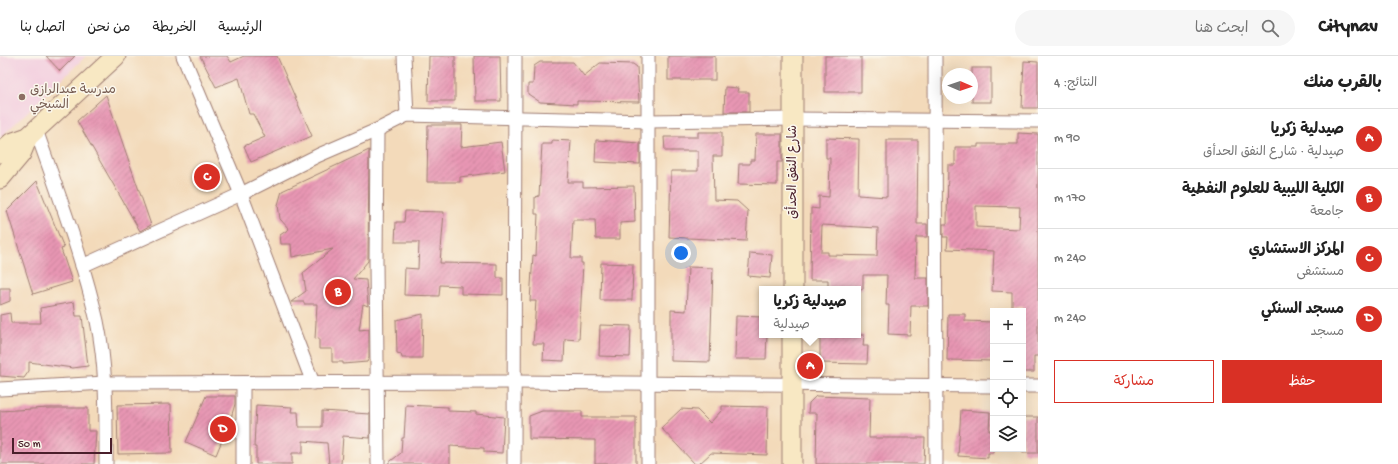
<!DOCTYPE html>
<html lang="ar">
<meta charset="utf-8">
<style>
body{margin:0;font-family:"Gochi Hand","Playpen Sans Arabic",sans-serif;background:#f6f6f6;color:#222;direction:rtl}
.controls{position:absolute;right:12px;bottom:12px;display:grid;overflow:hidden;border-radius:0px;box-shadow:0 4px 16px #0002}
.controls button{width:36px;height:36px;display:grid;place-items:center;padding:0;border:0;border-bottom:1px solid #e0e0e0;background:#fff;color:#222;font:20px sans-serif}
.compass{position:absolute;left:942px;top:12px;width:36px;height:36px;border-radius:50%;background:#fff;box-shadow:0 4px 16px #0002;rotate:92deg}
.scale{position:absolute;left:12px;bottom:10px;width:100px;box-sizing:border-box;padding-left:4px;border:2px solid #4a1f2b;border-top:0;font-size:11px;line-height:14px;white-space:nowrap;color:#4a1f2b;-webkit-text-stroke:3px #fbf7ec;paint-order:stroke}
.you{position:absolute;left:681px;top:197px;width:14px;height:14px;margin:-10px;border:3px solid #fff;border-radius:50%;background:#1a73e8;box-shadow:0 0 0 6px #1a73e833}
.badge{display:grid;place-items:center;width:26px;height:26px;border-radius:50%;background:#d93025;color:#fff;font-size:13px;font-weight:700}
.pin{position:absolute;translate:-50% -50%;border:2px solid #fff;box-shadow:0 1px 4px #0006}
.popup{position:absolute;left:759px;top:230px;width:102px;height:52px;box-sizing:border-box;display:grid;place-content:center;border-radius:0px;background:#fff;filter:drop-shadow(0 1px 3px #0005);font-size:13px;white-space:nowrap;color:#767676}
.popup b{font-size:15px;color:#222}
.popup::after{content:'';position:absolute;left:50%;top:100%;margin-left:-8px;border:8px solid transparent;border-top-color:#fff}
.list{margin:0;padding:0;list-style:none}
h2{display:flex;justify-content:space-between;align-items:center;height:52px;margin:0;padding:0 16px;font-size:17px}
h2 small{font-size:13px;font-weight:400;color:#767676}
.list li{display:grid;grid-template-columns:26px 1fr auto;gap:12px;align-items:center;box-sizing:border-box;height:60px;padding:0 16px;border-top:1px solid #e0e0e0}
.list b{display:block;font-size:15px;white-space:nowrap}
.list p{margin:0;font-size:13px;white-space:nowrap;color:#767676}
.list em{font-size:13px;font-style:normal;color:#767676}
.actions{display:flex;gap:8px;padding:12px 16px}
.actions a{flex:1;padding:9px 0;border:1px solid #d93025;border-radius:0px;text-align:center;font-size:14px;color:#d93025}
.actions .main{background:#d93025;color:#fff}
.icon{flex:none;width:22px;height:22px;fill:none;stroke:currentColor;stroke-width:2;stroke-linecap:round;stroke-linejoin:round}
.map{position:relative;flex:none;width:1038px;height:408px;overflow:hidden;direction:ltr}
header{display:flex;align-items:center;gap:24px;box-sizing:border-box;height:56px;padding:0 20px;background:#fff;border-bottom:1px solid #e0e0e0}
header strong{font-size:19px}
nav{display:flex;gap:22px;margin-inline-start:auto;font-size:14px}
.search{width:280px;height:36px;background:#f6f6f6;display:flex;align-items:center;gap:10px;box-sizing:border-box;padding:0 14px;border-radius:22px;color:#767676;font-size:15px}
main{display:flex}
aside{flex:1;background:#fff}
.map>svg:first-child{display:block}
.built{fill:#f3cfdf}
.building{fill:url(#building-hatch);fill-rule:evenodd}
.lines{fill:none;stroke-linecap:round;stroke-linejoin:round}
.street-casing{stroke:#9e7c72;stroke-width:15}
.secondary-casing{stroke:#9e7c72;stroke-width:21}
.street{stroke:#fff;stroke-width:13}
.secondary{stroke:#f8e8c3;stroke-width:19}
.education-dot{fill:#8d6e63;stroke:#fbf7ec;stroke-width:1.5}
.labels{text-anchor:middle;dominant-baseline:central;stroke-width:3;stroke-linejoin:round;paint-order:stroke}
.education-label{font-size:13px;fill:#785e54;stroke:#fbf7ec;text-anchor:start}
.street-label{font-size:13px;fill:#4a1f2b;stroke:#fbf7ec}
</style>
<header>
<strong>Citynav</strong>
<div class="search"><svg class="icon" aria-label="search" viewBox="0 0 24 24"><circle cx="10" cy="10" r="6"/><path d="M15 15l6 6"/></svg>ابحث هنا</div>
<nav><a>الرئيسية</a><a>الخريطة</a><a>من نحن</a><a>اتصل بنا</a></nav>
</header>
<main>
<aside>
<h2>بالقرب منك<small>النتائج: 4</small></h2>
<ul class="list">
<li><span class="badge">A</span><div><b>صيدلية زكريا</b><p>صيدلية · شارع النفق الحدأق</p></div><em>90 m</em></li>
<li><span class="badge">B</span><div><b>الكلية الليبية للعلوم النفطية</b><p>جامعة</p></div><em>170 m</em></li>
<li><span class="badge">C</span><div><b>المركز الاستشاري</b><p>مستشفى</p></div><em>240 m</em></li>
<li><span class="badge">D</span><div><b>مسجد السنكي</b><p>مسجد</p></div><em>240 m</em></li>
</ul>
<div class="actions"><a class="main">حفظ</a><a>مشاركة</a></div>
</aside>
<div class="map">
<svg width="1038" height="408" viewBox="0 0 1038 408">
<defs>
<pattern id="building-hatch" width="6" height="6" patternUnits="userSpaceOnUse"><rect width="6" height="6" fill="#e896b4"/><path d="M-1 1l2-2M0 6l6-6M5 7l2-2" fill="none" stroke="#be7a93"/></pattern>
</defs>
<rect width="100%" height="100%" fill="#fbf7ec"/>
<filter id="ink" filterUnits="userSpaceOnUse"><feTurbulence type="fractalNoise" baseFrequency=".025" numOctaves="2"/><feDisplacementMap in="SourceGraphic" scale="8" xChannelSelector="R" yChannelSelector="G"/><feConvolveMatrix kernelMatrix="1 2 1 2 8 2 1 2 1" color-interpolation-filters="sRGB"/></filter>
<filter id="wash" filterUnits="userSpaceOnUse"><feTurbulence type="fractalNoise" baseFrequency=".012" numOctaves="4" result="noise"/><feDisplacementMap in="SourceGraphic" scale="16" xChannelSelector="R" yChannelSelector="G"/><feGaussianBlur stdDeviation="0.9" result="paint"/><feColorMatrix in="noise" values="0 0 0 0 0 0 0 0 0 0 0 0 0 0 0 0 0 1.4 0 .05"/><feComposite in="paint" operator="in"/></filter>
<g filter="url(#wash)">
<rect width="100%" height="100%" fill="#f3daba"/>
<path class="built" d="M0 0H86L0 82Z"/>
<g id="blocks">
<g class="building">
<path d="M46 0H75L60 15Z"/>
<path d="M200 0H227L231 6 244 0H277L312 80 251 106 244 90 265 81 253 58H249L239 22 216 31Z"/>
<path d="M429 0H455V45H428Z"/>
<path d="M474 0H500L501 45H475Z"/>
<rect x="668" y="0" width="47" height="24"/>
<rect x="825" y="0" width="36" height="36"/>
<path d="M1024 5 1038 6V52H1022Z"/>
<path d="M540 6H573L584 20 600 7 633 8 637 11 639 46 577 45V48L540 46 528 38V28H533L534 10Z"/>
<rect x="972" y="12" width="19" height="34"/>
<path d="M725 31 738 32 737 36H749V56H724Z"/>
<path d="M106 39 151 169 140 175 77 65Z"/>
<path d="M428 69H462L461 91 501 86 505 115 460 121V126H427Z"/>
<path d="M698 76H722V100H713L714 144 737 145 748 155 746 185 669 181 671 115H698V95H665L664 81H698Z"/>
<path d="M1018 77 1038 78V300H1034V316H1023V251H1012V236L992 235 994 195 947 193 948 181H943V168H947L948 109H955V91H978V88H1018ZM976 150 1020 151 1019 173 976 171Z"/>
<path d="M756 78H782V106H777V129L738 128 739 108H750V104H755Z"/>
<path d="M826 82 859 83 858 139 887 141V84H918L917 168H927V181H916L915 222H928V250H911L910 279 888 278 889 249H886L887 219H863V233H828V224H810L811 152 819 153V140L829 141 830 102H826ZM822 169 878 172 877 200 828 199V196H821Z"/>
<path d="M552 84 571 85 568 126H583V131L634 130 635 166 620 167V183H596L595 164H573L571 202H581V207H583L579 284 565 283 564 305 543 304 544 288H533L536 245H530L533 199 536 200 538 158H535V141L539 140 542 88H552Z"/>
<path d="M596 84 640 87V108L595 106Z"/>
<path d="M369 94 368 205 353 223 366 224 368 250 363 248 359 274 369 273V302L367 306 343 308V306H332V293H319V282L315 283 317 248H304V246H291L306 235 303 217 333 193 292 201 291 188H281L280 179 289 173 280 163 278 149 282 135Z"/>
<path d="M37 125 64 192 61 193 72 226 33 238 7 155Z"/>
<path d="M405 155 444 156 440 207 497 208V222H503V239L461 238V230L440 229 439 240 404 239 405 212 418 213 419 186H395L396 166H404Z"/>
<path d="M750 197 772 199 770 222 748 220Z"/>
<path d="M601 207 633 208 632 244H600Z"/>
<path d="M688 211 713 212 710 306 671 305V254L686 255Z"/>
<path d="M0 232H10V245L0 249Z"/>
<path d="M74 246 76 260H82L88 310 73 312 29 306V315L24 322 0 320V259L10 257 11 267H41L40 252Z"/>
<path d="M423 258 422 302H402L401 298 397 297 396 264Z"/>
<path d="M948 258H965V265L993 266V305L947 304Z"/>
<path d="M736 260 762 261V279H767L766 303H735Z"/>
<path d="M600 269 631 270 630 301 599 300Z"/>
<path d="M820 279H864L863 290H868L867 308 820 307Z"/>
<path d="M206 340H235V348L230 365 216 399 186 386Z"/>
<path d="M816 340 870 342 869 382H925L924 408H816L817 357H808L809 347Z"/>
<path d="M171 348 172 397 118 398 117 349Z"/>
<path d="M256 349 292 351 291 356H298L299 371H322V355L370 358V382L343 380 341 408H329L327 387 303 385V397H292V408H256V391H254Z"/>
<path d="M406 349 448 351V355L476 356V358L504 361 502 397 484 396V392L450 390V408H387L401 397 402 382H404Z"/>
<path d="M722 350 768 351 767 399 711 397 699 408H695L661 372 681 353 697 354 710 367 722 354Z"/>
<path d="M48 352H88V375H96L94 408H0V355Z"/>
<path d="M961 354 990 356 989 375H993V397H988V402L958 400Z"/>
<path d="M542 355H582V361H636V408H595V384L529 383V360Z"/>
<rect x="1023" y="361" width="15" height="36"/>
</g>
</g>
</g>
<g filter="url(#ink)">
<use href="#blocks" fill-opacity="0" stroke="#9e7c72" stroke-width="1"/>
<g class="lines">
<g class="street-casing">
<g id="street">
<path d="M183 0 241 138 313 327"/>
<path d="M404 0 407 59"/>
<path d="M648 0V408"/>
<path d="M935 0 936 408"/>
<path d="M36 74C58 137 82 200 97 265 107 312 106 361 106 408"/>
<path d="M377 74 376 206 378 408"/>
<path d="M82 210 241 138 319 99 377 74 407 59 649 65 793 63 1038 65"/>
<path d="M1023 330H1038"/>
<path d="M0 333 105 327 514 326 993 330"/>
<path d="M243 408V327"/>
<path d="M514 408 515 0"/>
</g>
</g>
<g class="secondary-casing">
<g id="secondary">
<path d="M0 97 11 87 28 81 116 0"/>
<path d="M0 123 21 98 28 81"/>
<path d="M793 233V0"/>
<path d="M792 408V279"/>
</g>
</g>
<use href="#street" class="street"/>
<use href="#secondary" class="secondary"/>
</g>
</g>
<circle class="education-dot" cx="22" cy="41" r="4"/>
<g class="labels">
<g class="education-label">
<text x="30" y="34">مدرسة عبدالرازق<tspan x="30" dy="15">الشيخي</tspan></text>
</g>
<g class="street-label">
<text transform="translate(793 116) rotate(-90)">شارع النفق الحدأق</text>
</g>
</g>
</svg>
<div class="controls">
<button>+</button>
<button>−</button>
<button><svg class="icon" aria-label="locate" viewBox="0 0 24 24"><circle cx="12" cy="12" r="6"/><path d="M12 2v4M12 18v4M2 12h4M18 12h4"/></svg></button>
<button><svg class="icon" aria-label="layers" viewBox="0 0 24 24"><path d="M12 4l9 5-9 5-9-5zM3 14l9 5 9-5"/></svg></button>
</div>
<svg class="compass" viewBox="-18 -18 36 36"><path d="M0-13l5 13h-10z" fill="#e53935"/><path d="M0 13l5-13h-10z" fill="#767676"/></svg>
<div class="scale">50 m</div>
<div class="you"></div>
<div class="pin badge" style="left:810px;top:310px">A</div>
<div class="popup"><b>صيدلية زكريا</b>صيدلية</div>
<div class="pin badge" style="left:338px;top:236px">B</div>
<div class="pin badge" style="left:207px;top:121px">C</div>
<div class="pin badge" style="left:223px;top:373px">D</div>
</div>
</main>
